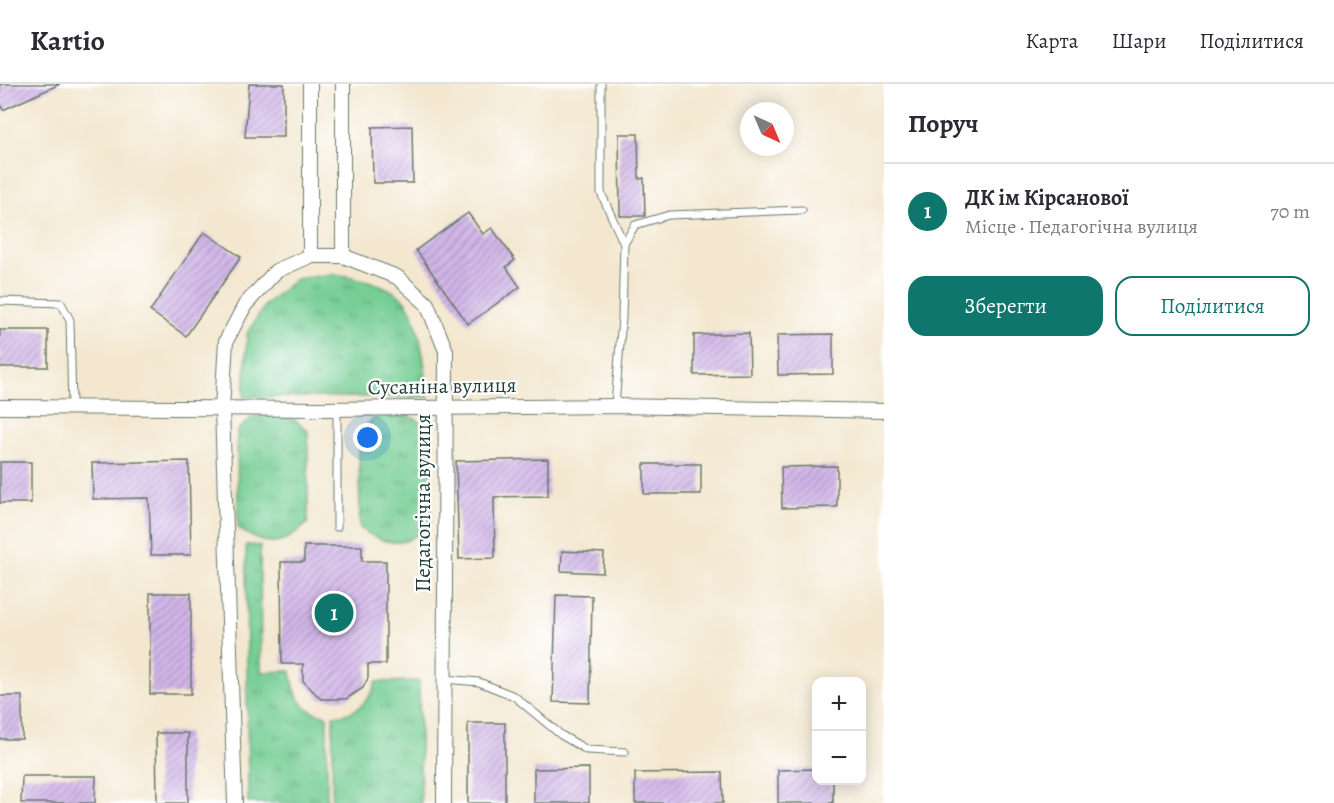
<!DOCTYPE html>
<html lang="uk">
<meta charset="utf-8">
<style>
body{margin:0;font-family:Alegreya,serif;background:#f7f7f7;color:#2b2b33}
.controls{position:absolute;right:18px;bottom:18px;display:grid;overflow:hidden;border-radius:12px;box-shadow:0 3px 15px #0003}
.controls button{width:54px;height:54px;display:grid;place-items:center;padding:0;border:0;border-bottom:2px solid #e1e1e2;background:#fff;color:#2b2b33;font:30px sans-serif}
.compass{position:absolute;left:740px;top:18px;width:54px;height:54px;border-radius:50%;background:#fff;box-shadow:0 3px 15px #0003;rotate:136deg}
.you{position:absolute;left:368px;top:354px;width:21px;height:21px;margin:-15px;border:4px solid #fff;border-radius:50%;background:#1a73e8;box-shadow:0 0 0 9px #1a73e833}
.badge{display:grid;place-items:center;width:39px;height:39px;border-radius:50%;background:#0f766e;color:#fff;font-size:20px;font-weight:700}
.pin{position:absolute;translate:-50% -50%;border:3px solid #fff;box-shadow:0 2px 6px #0006}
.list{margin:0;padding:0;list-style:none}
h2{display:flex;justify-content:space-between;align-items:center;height:78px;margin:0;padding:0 24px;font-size:26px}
h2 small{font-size:20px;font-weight:400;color:#7c7c81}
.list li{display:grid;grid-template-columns:39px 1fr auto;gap:18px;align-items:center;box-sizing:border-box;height:96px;padding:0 24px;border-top:2px solid #e1e1e2}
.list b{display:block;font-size:22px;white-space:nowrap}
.list p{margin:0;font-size:20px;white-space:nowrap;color:#7c7c81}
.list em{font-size:20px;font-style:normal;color:#7c7c81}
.actions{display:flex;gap:12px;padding:18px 24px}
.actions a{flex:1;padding:14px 0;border:2px solid #0f766e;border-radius:18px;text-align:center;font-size:21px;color:#0f766e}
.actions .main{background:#0f766e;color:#fff}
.map{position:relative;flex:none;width:884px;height:719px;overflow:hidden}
header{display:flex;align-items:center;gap:36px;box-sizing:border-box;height:84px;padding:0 30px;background:#fff;border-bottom:2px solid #e1e1e2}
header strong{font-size:28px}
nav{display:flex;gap:33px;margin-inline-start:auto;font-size:21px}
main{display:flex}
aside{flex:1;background:#fff}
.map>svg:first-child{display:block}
.grass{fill:url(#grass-tufts);stroke:#4a8664;stroke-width:1.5}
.building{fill:url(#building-hatch)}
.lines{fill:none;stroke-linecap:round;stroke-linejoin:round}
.lane-casing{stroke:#69786a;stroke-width:9}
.street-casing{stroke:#69786a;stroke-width:16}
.lane{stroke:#fff;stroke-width:7}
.street{stroke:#fff;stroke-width:14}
.labels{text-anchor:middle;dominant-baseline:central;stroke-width:4.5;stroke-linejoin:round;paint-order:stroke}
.street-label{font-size:21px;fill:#1f3d34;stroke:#fff}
</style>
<header>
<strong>Kartio</strong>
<nav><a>Карта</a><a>Шари</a><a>Поділитися</a></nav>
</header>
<main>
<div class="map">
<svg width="884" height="719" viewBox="0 0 884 719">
<defs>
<pattern id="grass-tufts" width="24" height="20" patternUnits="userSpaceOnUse" patternTransform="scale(1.5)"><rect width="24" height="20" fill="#76ce94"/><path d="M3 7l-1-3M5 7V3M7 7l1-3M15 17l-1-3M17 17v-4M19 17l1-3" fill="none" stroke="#60a87a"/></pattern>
<pattern id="building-hatch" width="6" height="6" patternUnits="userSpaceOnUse" patternTransform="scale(1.5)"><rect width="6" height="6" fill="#d1b6e8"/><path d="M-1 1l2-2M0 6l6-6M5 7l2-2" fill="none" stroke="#a995bd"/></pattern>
</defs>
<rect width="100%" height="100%" fill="#fff"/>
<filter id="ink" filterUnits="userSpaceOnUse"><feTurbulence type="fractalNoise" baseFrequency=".0167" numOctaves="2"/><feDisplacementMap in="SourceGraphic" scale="12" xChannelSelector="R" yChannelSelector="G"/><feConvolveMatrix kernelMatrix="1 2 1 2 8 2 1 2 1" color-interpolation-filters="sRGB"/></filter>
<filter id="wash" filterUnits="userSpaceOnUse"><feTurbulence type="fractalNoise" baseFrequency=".008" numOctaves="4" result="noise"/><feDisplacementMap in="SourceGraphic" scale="24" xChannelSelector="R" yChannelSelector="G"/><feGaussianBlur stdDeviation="1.35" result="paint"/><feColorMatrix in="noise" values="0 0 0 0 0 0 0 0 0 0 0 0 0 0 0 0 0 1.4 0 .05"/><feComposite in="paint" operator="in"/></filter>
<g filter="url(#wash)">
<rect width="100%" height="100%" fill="#f3e7cf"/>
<g class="grass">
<path d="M332 190C354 193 385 198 402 214 421 232 425 288 429 313H244L247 250 265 221 296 195Z"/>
<path d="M272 330 294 335 308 347V438C285 463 265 464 238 444L237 347 252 333Z"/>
<path d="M395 330 416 335 430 347 431 438C408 464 388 464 360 444L359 347 375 334Z"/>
<path d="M246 461 260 462 261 588 291 587C294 611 300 627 327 632V719H248Z"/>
<path d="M419 597 421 719H332L333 632C354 631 370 619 376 598Z"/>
</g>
<g id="blocks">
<g class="building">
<path d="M0 0H60L3 26 0 19Z"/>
<path d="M249 0H284V53H245Z"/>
<path d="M412 42 413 99H373L372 43Z"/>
<path d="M619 50H638L639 95 644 94 645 132H620Z"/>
<path d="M468 129 483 150 492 144 515 176 506 183 520 203 468 240 416 166Z"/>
<path d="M204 148 241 173 186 252 150 227Z"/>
<rect x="0" y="246" width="48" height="37"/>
<path d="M749 249 750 290 694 291V251Z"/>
<path d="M833 250V290L778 291 777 251Z"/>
<path d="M548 375V412L494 413 495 474 459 475 456 377Z"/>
<path d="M189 377 191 471H151L149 414 93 415 92 379Z"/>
<rect x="0" y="378" width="31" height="41"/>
<rect x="644" y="380" width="57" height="30"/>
<path d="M837 382V423L782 424 781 383Z"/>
<path d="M304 462H362V477H386V580H368V594L363 604 346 615H321L303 597V580H282L281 478H304Z"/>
<path d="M562 467 604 469 603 489 561 487Z"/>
<rect x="150" y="509" width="41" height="101"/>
<path d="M556 511 592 512 590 619 553 618Z"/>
<rect x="0" y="612" width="22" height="43"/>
<rect x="468" y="639" width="37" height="80"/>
<path d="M156 649H188V719H157Z"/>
<path d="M589 684V719H534V685Z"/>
<path d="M816 685V696H833V719H778V686Z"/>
<path d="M722 688 723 719H635V689Z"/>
<path d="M22 692H96L95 719H21Z"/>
</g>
</g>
</g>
<g filter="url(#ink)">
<use href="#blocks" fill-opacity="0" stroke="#69786a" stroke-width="1.5"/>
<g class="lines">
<g class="lane-casing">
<g id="lane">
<path d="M601 0V109L624 160 622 234 615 322"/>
<path d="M624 160 635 141 669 131 802 126"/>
<path d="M0 217 61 219 70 236 72 323"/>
<path d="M337 325V443"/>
<path d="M444 595 479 598 514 612 561 651 587 666 625 668"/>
</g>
</g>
<g class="street-casing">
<g id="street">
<path d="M310 172V0"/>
<path d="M343 172V0"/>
<path d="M0 323 324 325 615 322 884 327"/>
<path d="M235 719 222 324 226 257 245 221 276 187 310 172H343L397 193 427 220 446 267 444 719"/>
</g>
</g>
<use href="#lane" class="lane"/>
<use href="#street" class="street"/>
</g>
</g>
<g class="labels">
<g class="street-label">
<text transform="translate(442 302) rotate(-1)">Сусаніна вулиця</text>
<text transform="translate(423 419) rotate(-90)">Педагогічна вулиця</text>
</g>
</g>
</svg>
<div class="controls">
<button>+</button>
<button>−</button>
</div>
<svg class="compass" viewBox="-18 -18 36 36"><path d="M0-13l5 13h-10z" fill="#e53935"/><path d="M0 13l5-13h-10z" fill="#7c7c81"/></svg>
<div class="you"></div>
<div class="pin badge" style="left:334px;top:529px">1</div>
</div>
<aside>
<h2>Поруч<small></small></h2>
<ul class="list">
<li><span class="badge">1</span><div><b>ДК ім Кірсанової</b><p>Місце · Педагогічна вулиця</p></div><em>70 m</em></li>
</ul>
<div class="actions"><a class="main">Зберегти</a><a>Поділитися</a></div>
</aside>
</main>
